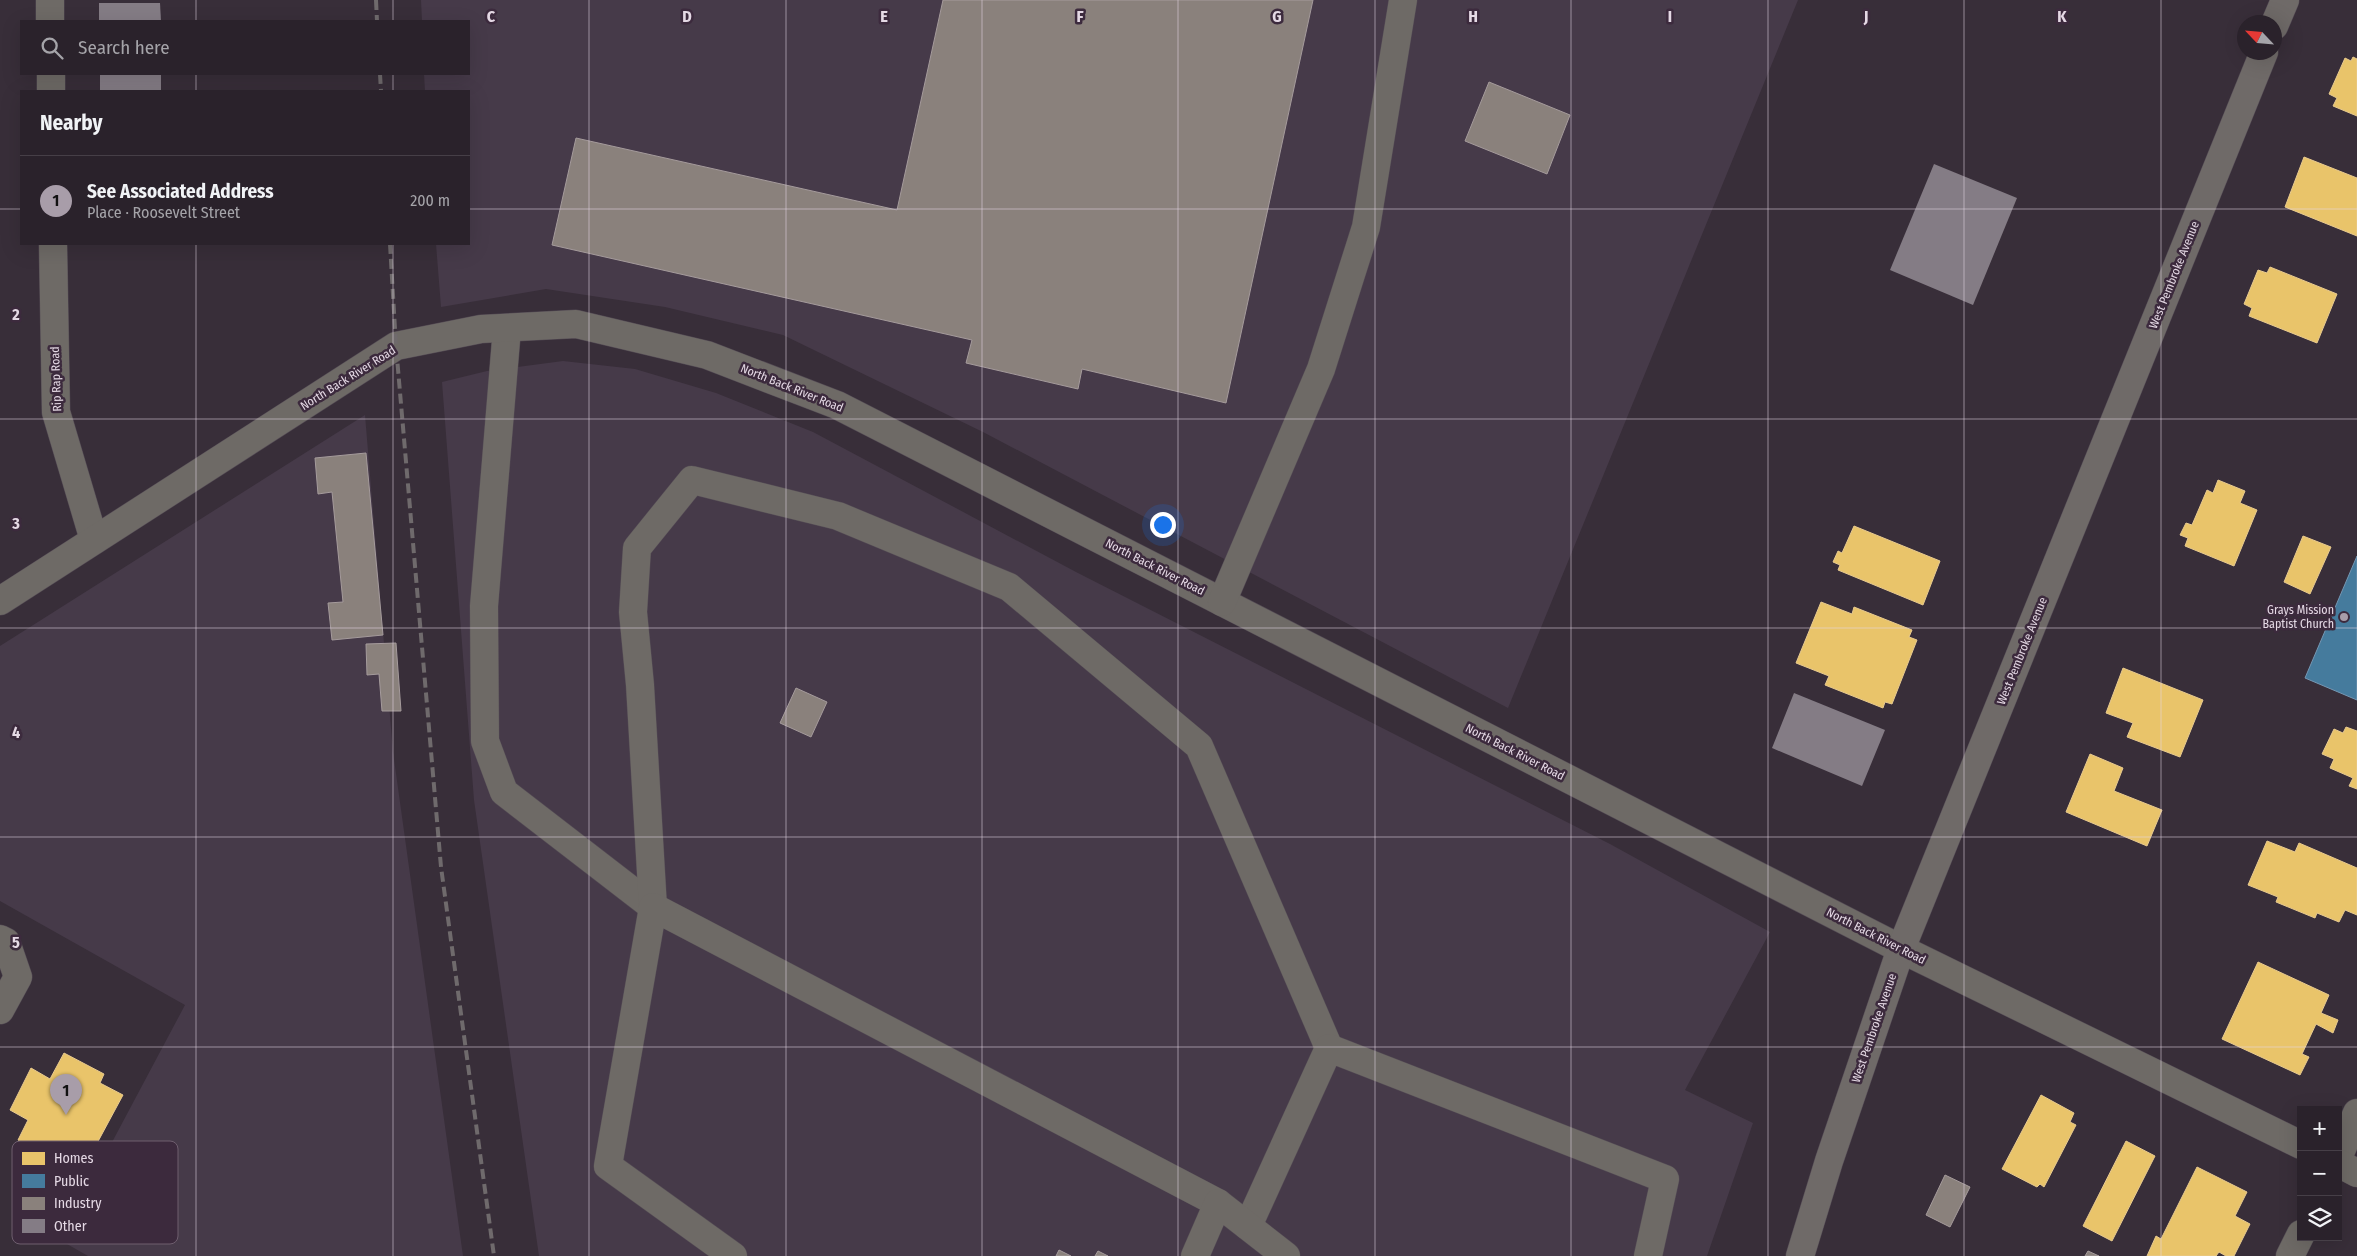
<!DOCTYPE html>
<meta charset="utf-8">
<style>
body{margin:0;font-family:"Fira Sans Condensed",sans-serif;background:#322a33;color:#f1f3f6}
.controls{position:absolute;right:15px;bottom:15px;display:grid;overflow:hidden;border-radius:0px;box-shadow:0 5px 20px #0002}
.controls button{width:45px;height:45px;display:grid;place-items:center;padding:0;border:0;border-bottom:1px solid #463f47;background:#2a222b;color:#f1f3f6;font:25px sans-serif}
.compass{position:absolute;left:2237px;top:15px;width:45px;height:45px;border-radius:50%;background:#2a222b;box-shadow:0 5px 20px #0002;rotate:296deg}
.you{position:absolute;left:1162px;top:524px;width:18px;height:18px;margin:-12px;border:4px solid #fff;border-radius:50%;background:#1a73e8;box-shadow:0 0 0 8px #1a73e833}
.badge{display:grid;place-items:center;width:32px;height:32px;border-radius:50%;background:#a89da9;color:#111;font-size:16px;font-weight:700}
.pin{position:absolute;translate:-50% -41px;filter:drop-shadow(0 1px 2px #0008)}
.pin::after{content:'';position:absolute;top:26px;width:18px;height:15px;background:inherit;clip-path:polygon(0 0,100% 0,50% 100%)}
.list{margin:0;padding:0;list-style:none}
h2{display:flex;justify-content:space-between;align-items:center;height:65px;margin:0;padding:0 20px;font-size:21px}
h2 small{font-size:16px;font-weight:400;color:#a5a4a9}
.list li{display:grid;grid-template-columns:32px 1fr auto;gap:15px;align-items:center;box-sizing:border-box;height:90px;padding:0 20px;border-top:1px solid #463f47}
.list b{display:block;font-size:19px;white-space:nowrap}
.list p{margin:0;font-size:16px;white-space:nowrap;color:#a5a4a9}
.list em{font-size:16px;font-style:normal;color:#a5a4a9}
.icon{flex:none;width:28px;height:28px;fill:none;stroke:currentColor;stroke-width:2;stroke-linecap:round;stroke-linejoin:round}
.map{position:relative;flex:none;width:2357px;height:1256px;overflow:hidden}
.search{position:absolute;background:#2a222b;box-shadow:0 5px 20px #0002;left:20px;top:20px;width:450px;height:55px;display:flex;align-items:center;gap:12px;box-sizing:border-box;padding:0 18px;border-radius:0px;color:#a5a4a9;font-size:19px}
.panel{position:absolute;background:#2a222b;box-shadow:0 5px 20px #0002;left:20px;top:90px;width:450px;height:155px;border-radius:0px}
.map>svg:first-child{display:block}
.industrial{fill:#463a49}
.homes{fill:#e9c46a;stroke:#e8ca8f}
.public{fill:#457b9d;stroke:#7597b3}
.industry{fill:#8a817c;stroke:#a59b9c}
.building{fill:#847c85}
.lines{fill:none;stroke-linecap:round;stroke-linejoin:round}
.minor-casing{stroke:#534a54;stroke-width:29}
.major-casing{stroke:#534a54;stroke-width:29}
.minor{stroke:#6e6a66;stroke-width:28}
.major{stroke:#6f6a68;stroke-width:28}
.rail{stroke:#6f6a6c;stroke-width:4;stroke-dasharray:10 5;stroke-linecap:butt}
.grid{fill:none;stroke:#e5d9e5;stroke-width:1;stroke-opacity:0.55}
.poi-dot{fill:#a89da9;stroke:#3c2a3d;stroke-width:2}
.labels{text-anchor:middle;dominant-baseline:central;stroke-width:5;stroke-linejoin:round;paint-order:stroke}
.street-label{font-size:12px;fill:#e5d9e5;stroke:#3c2a3d}
.poi-label{font-size:12px;fill:#e5d9e5;stroke:#3c2a3d;text-anchor:end}
.key{fill:#3c2a3d;stroke:#6f5f6f;stroke-width:1}
.key-label{font-size:14px;fill:#e5d9e5}
.grid-label{font-size:16px;text-anchor:middle;font-weight:bold;fill:#e5d9e5;stroke:#3c2a3d;stroke-width:5;stroke-linejoin:round;paint-order:stroke}
</style>
<div class="map">
<svg width="2357" height="1256" viewBox="0 0 2357 1256">
<rect width="100%" height="100%" fill="#382e39"/>
<g class="industrial">
<path d="M421 0H1798L1508 708 983 432 783 335 665 307 546 289 441 307 436 244H469V91H425L424 74H469V21H422Z"/>
<path d="M563 361 635 369 716 393 813 432 1076 572 1610 844 1770 932 1685 1090 1753 1123 1707 1256H539L474 800 442 382 487 371Z"/>
<path d="M365 415 393 752 463 1256H88L60 1240 185 1005 0 901V646Z"/>
</g>
<g class="homes">
<path d="M2353 57 2357 59V116L2333 106 2337 98 2329 94 2345 58 2351 61Z"/>
<path d="M2304 157 2357 178V236L2285 207Z"/>
<path d="M2270 267 2337 294 2317 343 2249 316 2252 308 2244 304 2258 270 2267 273Z"/>
<path d="M2218 480 2245 491 2240 503 2257 510 2234 566 2185 546 2188 538 2180 535 2186 523 2192 525 2207 490 2213 493Z"/>
<path d="M1854 526 1940 561 1923 605 1838 570 1840 565 1833 562 1838 551 1842 553Z"/>
<path d="M2303 536 2331 547 2310 594 2284 582Z"/>
<path d="M1821 602 1852 614 1854 607 1912 630 1909 637 1917 640 1892 704 1885 702 1883 708 1825 685 1829 676 1796 663Z"/>
<path d="M2123 668 2203 700 2180 757 2127 737 2133 723 2106 713Z"/>
<path d="M2346 727 2357 731V789L2349 786 2353 778 2330 768 2334 759 2322 754 2334 729 2343 733Z"/>
<path d="M2090 754 2123 768 2114 791 2162 810 2147 846 2066 812Z"/>
<path d="M2267 841 2295 852 2299 843 2357 868V915L2345 910 2339 922 2317 913 2315 918 2276 902 2278 897 2248 885Z"/>
<path d="M2258 962 2329 995 2321 1013 2338 1020 2333 1033 2316 1024 2302 1054 2309 1057 2300 1075 2222 1039Z"/>
<path d="M64 1053 104 1074 100 1083 123 1095 81 1173 18 1140 28 1120 10 1110 31 1068 50 1079Z"/>
<path d="M2041 1095 2074 1113 2070 1122 2076 1125 2044 1187 2040 1184 2037 1187 2002 1169Z"/>
<path d="M2126 1141 2155 1156 2112 1241 2083 1226Z"/>
<path d="M2197 1167 2247 1192 2235 1216 2250 1224 2234 1256H2226L2219 1252 2216 1256H2147L2156 1236 2161 1239Z"/>
</g>
<path class="public" d="M2357 556V700L2305 678Z"/>
<g class="industry">
<path d="M943 0H1313L1226 403 1082 369 1078 389 966 363 972 340 552 245 576 138 897 210Z"/>
<path d="M1489 82 1570 115 1547 174 1465 141Z"/>
<path d="M366 453 383 635 332 640 328 603 343 602 332 492 318 494 315 458Z"/>
<path d="M396 643 401 711H382L379 674 367 675 366 644Z"/>
<path d="M796 688 827 702 811 737 780 723Z"/>
<path d="M1945 1175 1970 1187 1950 1227 1926 1215Z"/>
<path d="M1059 1250 1071 1256H1056Z"/>
<path d="M1098 1251 1108 1256H1095Z"/>
<path d="M2088 1251 2099 1256H2085Z"/>
</g>
<g class="building">
<path d="M99 3H160L161 21H99Z"/>
<rect x="100" y="74" width="61" height="17"/>
<path d="M1934 164 2017 198 1973 305 1890 270Z"/>
<path d="M1794 693 1885 730 1862 786 1772 748Z"/>
</g>
<g class="lines">
<g class="minor-casing">
<g id="minor">
<path d="M50 0V21"/>
<path d="M51 74V91"/>
<path d="M53 244 56 412 94 540"/>
<path d="M507 328 484 606 485 741 504 792 653 907"/>
<path d="M0 601 396 346 481 329 576 324 707 355 837 405 1901 949 2301 1145"/>
<path d="M1222 602 1321 369 1366 227 1403 0"/>
<path d="M653 907 640 685 633 612 637 548 692 480 838 516 1009 587 1199 746 1329 1048"/>
<path d="M0 939 6 942 18 977 0 1010"/>
<path d="M2338 1158 2357 1113"/>
<path d="M2338 1163 2357 1173"/>
<path d="M1248 1226 1329 1048 1665 1179 1648 1256"/>
<path d="M733 1256 608 1166 653 907 1218 1203"/>
<path d="M1195 1256 1218 1203 1286 1256"/>
<path d="M2290 1256 2301 1234"/>
</g>
</g>
<g class="major-casing">
<g id="major">
<path d="M2274 26 2285 0"/>
<path d="M1800 1256 1829 1161 1901 949 2264 52"/>
</g>
</g>
<use href="#minor" class="minor"/>
<use href="#major" class="major"/>
<g class="rail">
<path d="M376 0 377 21"/>
<path d="M380 74 381 91"/>
<path d="M390 244 396 346 441 867 494 1256"/>
</g>
</g>
<path class="grid" d="M196 0V21M393 0V21M589 0V1256M786 0V1256M982 0V1256M1178 0V1256M1375 0V1256M1571 0V1256M1768 0V1256M1964 0V1256M2161 0V1256M196 74V91M393 74V91M0 209H21M469 209H2357M196 244V1256M393 244V1256M0 419H2357M0 628H2357M0 837H2357M0 1047H2357"/>
<circle class="poi-dot" cx="2344" cy="617" r="5"/>
<g class="labels">
<g class="street-label">
<text transform="translate(2174 275) rotate(-68)">West Pembroke Avenue</text>
<text transform="translate(348 378) rotate(-32)">North Back River Road</text>
<text transform="translate(56 379) rotate(-92)">Rip Rap Road</text>
<text transform="translate(792 388) rotate(22)">North Back River Road</text>
<text transform="translate(1155 567) rotate(27)">North Back River Road</text>
<text transform="translate(2022 651) rotate(-68)">West Pembroke Avenue</text>
<text transform="translate(1515 752) rotate(27)">North Back River Road</text>
<text transform="translate(1876 936) rotate(27)">North Back River Road</text>
<text transform="translate(1874 1028) rotate(-71)">West Pembroke Avenue</text>
</g>
<g class="poi-label">
<text x="2334" y="610">Grays Mission<tspan x="2334" dy="14">Baptist Church</tspan></text>
</g>
</g>
<rect x="12" y="1141" width="166" height="103" rx="8" class="key"/>
<rect x="22" y="1152" width="23" height="13" fill="#e9c46a"/>
<rect x="22" y="1174" width="23" height="14" fill="#457b9d"/>
<rect x="22" y="1197" width="23" height="13" fill="#8a817c"/>
<rect x="22" y="1219" width="23" height="14" fill="#847c85"/>
<g class="key-label">
<text x="54" y="1163">Homes</text>
<text x="54" y="1186">Public</text>
<text x="54" y="1208">Industry</text>
<text x="54" y="1231">Other</text>
</g>
<g class="grid-label">
<text x="491" y="22">C</text>
<text x="687" y="22">D</text>
<text x="884" y="22">E</text>
<text x="1080" y="22">F</text>
<text x="1277" y="22">G</text>
<text x="1473" y="22">H</text>
<text x="1670" y="22">I</text>
<text x="1866" y="22">J</text>
<text x="2062" y="22">K</text>
<text x="16" y="320">2</text>
<text x="16" y="529">3</text>
<text x="16" y="738">4</text>
<text x="16" y="948">5</text>
</g>
</svg>
<div class="controls">
<button>+</button>
<button>−</button>
<button><svg class="icon" aria-label="layers" viewBox="0 0 24 24"><path d="M12 4l9 5-9 5-9-5zM3 14l9 5 9-5"/></svg></button>
</div>
<svg class="compass" viewBox="-18 -18 36 36"><path d="M0-13l5 13h-10z" fill="#e53935"/><path d="M0 13l5-13h-10z" fill="#a5a4a9"/></svg>
<div class="you"></div>
<div class="pin badge" style="left:66px;top:1115px">1</div>
<div class="search"><svg class="icon" aria-label="search" viewBox="0 0 24 24"><circle cx="10" cy="10" r="6"/><path d="M15 15l6 6"/></svg>Search here</div>
<section class="panel">
<h2>Nearby<small></small></h2>
<ul class="list">
<li><span class="badge">1</span><div><b>See Associated Address</b><p>Place · Roosevelt Street</p></div><em>200 m</em></li>
</ul>
</section>
</div>
